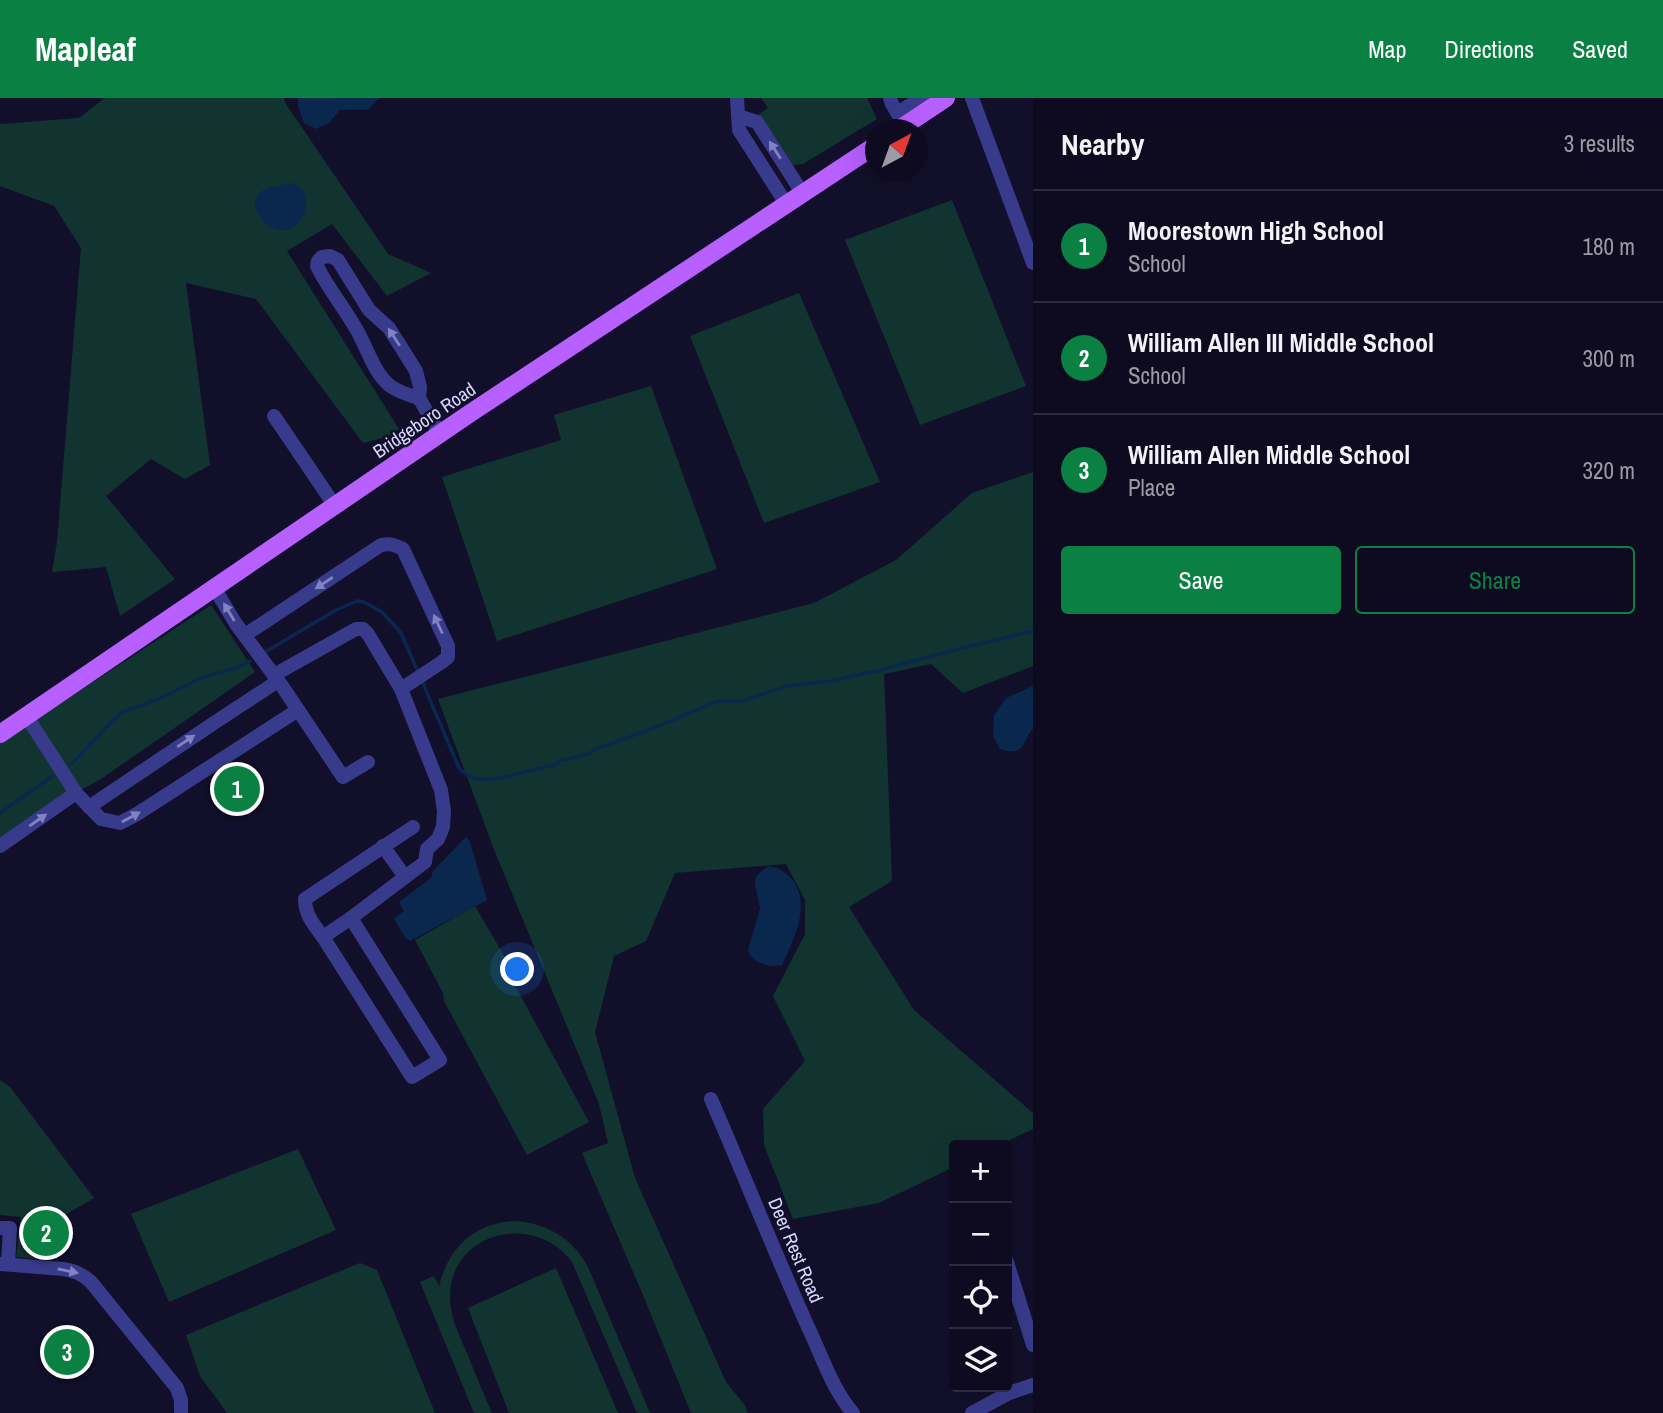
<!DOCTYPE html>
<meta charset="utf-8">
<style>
body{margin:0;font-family:"Archivo Narrow",sans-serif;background:#1c192d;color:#f1f3f6}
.controls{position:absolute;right:21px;bottom:21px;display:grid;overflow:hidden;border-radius:7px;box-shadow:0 7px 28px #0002}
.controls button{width:63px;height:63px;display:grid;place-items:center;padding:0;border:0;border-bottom:2px solid #2e2b3e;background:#0e0b20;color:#f1f3f6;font:35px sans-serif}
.compass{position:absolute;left:865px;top:21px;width:63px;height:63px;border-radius:50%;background:#0e0b20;box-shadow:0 7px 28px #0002;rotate:41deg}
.you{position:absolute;left:518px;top:872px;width:24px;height:24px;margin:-18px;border:5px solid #fff;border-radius:50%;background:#1a73e8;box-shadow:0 0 0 10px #1a73e833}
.badge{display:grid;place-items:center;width:46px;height:46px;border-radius:50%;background:#0b8043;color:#fff;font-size:23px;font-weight:700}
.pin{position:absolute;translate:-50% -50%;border:4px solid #fff;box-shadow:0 2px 7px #0006}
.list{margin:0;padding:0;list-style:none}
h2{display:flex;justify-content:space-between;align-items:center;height:91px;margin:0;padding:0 28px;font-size:30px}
h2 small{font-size:23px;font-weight:400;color:#9b9ba5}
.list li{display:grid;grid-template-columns:46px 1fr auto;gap:21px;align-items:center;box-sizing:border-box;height:112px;padding:0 28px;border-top:2px solid #2e2b3e}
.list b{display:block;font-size:26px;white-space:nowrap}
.list p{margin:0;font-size:23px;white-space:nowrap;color:#9b9ba5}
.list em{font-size:23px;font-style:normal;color:#9b9ba5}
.actions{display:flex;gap:14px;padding:21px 28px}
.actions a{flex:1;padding:16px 0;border:2px solid #0b8043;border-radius:7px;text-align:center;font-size:24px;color:#0b8043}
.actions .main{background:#0b8043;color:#fff}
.icon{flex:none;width:38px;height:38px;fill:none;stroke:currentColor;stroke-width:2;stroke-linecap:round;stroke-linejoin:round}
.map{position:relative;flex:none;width:1033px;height:1315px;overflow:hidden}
header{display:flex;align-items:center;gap:42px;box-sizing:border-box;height:98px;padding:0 35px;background:#0b8043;color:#fff}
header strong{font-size:33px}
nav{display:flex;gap:38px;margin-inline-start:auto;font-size:24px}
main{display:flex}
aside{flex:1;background:#0e0b20}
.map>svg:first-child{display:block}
.green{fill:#123430}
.water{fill:#0a284e}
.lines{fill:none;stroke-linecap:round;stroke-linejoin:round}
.stream{stroke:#0a284e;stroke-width:3.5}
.minor{stroke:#383b8b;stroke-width:14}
.major{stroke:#b85fff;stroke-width:18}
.oneway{fill:#8182bf}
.labels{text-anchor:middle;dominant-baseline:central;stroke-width:5;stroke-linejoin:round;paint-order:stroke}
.street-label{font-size:19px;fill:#dad8ff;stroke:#120f2a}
</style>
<header>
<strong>Mapleaf</strong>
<nav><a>Map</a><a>Directions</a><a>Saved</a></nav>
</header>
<main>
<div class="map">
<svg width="1033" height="1315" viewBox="0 0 1033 1315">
<rect width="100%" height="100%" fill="#120f2a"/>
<g class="green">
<path d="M105 0H284L286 6 388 156 431 175 387 198 332 126 287 153 399 331 387 339 363 345 256 201 186 185 210 367 185 381 151 361 106 398 175 481 120 518 106 469 52 474 57 444 81 150 54 108 0 88V26L79 20Z"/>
<path d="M761 0H867L877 21 803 66 791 67 758 17 768 10Z"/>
<path d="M952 102 1026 288 920 327 845 142Z"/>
<path d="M799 195 880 384 764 425 690 238Z"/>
<path d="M651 288 717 471 497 543 442 379 561 342 554 317Z"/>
<path d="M1033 374V568L963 595 931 566 884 576 892 783 849 809 914 912 1033 1015V1031L999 1047H954V1069L879 1105 793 1121 764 1047 763 1011 805 963 773 898 805 836V802L786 766 675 775 646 843 614 858 595 934 635 1080 726 1284 744 1306 748 1315H691L643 1197 582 1055 608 1045 599 1006 495 754 438 601 814 505 896 462 972 395Z"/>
<path d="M211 507 255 574 101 681 42 713 0 742V645Z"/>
<path d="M475 808 509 866 510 878 589 1024 527 1057 444 903 443 895 415 842Z"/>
<path d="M0 982 10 989 94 1100 46 1128V1162L16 1159 21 1119 0 1117Z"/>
<path d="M298 1051 336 1132 169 1204 131 1116Z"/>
<path d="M514 1123C548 1125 574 1141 589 1171L650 1315H637L572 1164C534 1113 450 1134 450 1199 450 1219 459 1237 467 1255 475 1275 483 1295 492 1315H474L420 1184 434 1178 439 1188C449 1149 474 1126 514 1123Z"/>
<path d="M360 1165 377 1172 435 1315H227L200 1278 186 1237Z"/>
<path d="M556 1170 618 1315H509L468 1210Z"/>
</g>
<g class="water">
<path d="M298 0H379L368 12H340L329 25 316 31 304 25 298 8Z"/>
<path d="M289 85C317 85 308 135 281 132 265 131 243 105 262 93 270 88 280 89 289 85Z"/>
<path d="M1033 588V631C1020 644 1028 659 1000 651L993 638 994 617 1006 600Z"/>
<path d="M466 739 470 744 487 802 410 843 405 839 394 821 404 813 399 804 431 780 433 773Z"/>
<path d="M769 768C777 769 783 773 789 778 814 803 794 840 782 867 769 870 752 865 748 852L760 810 755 787 756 779 763 772Z"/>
</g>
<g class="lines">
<g class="stream">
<path d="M267 553 336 512 357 503 364 504 382 514 401 535 419 576"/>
<path d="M422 583 459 670C463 674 467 678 473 680 495 686 533 670 556 667L559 663 588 656 599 650 654 630 718 603H743L787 588 831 583 881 572 958 551 1033 533"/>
<path d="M71 666 77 661 111 624 122 614 159 601 203 579 236 570 250 563"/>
<path d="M0 715 53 678"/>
</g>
<g class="minor">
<path d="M737 0 739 32 787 107"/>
<path d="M890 0 892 6 905 27"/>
<path d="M972 0 1033 165"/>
<path d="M897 15 922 0"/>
<path d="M738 18 757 24 803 96"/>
<path d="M419 300C408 297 398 294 389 287 372 272 367 248 355 229 343 208 327 189 317 168L318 163 322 159 330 158 338 162 369 212 389 230 416 273 420 289 419 300 440 336"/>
<path d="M274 318 335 408"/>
<path d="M215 491 236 526 282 588 343 679 368 664"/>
<path d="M245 537 381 447C390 445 395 447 403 451L448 548V559L442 564 401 591"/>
<path d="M274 577 356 531H363L368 536 401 591 441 692 444 713 443 729 438 741 427 751 425 764 351 820 323 839 412 979 440 962 351 820"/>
<path d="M27 619 76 695 101 721 120 725 137 716 298 612"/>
<path d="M89 709 214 625 278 583"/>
<path d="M0 748 76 695"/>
<path d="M383 748 405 779"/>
<path d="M323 839C314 827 305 817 305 801L413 729"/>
<path d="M711 1001C744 1077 774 1153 808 1229 822 1258 832 1291 853 1315"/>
<path d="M0 1130H10L8 1166"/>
<path d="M1007 1164 1033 1247"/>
<path d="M0 1166 63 1171C75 1173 82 1176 91 1184L177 1290 181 1302V1315"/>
<path d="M972 1315 1009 1295 1033 1287"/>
</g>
<g class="major">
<path d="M898 32 946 0"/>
<path d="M0 636 469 316 876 47"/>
</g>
</g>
<defs><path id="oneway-solid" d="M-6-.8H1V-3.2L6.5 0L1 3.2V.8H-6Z" transform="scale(1.75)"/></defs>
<g class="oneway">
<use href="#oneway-solid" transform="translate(775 52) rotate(-123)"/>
<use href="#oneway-solid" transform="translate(394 239) rotate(-123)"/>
<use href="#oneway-solid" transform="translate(324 485) rotate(147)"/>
<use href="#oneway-solid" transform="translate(229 514) rotate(-121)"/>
<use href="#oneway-solid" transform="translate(438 526) rotate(-115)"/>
<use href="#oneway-solid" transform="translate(186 643) rotate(-34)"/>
<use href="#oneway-solid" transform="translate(131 719) rotate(-29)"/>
<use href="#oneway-solid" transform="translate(38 722) rotate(-35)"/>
<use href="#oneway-solid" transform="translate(68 1173) rotate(11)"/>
</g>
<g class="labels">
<g class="street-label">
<text transform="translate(424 322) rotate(-34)">Bridgeboro Road</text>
<text transform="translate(796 1152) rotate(67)">Deer Rest Road</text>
</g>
</g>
</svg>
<div class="controls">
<button>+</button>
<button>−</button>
<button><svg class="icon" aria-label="locate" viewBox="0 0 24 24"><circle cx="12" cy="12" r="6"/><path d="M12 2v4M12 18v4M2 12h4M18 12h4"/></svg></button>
<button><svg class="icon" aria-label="layers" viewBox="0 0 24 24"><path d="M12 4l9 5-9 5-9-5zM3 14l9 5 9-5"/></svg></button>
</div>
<svg class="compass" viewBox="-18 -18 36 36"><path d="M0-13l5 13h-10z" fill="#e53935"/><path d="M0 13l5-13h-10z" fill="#9b9ba5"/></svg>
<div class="you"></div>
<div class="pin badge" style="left:237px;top:691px">1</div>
<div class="pin badge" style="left:46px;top:1135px">2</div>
<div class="pin badge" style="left:67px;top:1254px">3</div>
</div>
<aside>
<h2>Nearby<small>3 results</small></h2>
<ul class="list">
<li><span class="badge">1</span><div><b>Moorestown High School</b><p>School</p></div><em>180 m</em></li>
<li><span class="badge">2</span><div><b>William Allen III Middle School</b><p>School</p></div><em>300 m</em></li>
<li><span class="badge">3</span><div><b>William Allen Middle School</b><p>Place</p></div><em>320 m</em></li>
</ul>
<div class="actions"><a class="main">Save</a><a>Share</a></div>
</aside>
</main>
